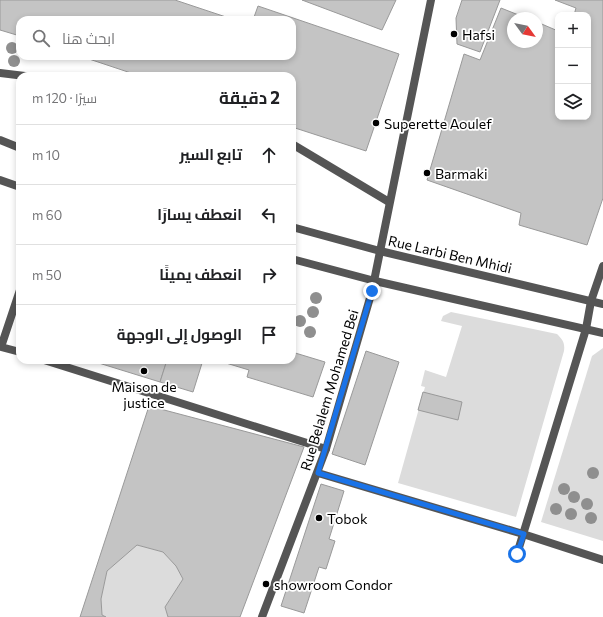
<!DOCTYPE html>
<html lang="ar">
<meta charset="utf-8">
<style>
body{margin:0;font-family:Commissioner,Cairo,sans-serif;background:#f6f6f6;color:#202124;direction:rtl}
.controls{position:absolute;right:12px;top:12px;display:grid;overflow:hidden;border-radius:8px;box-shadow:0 2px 6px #0003}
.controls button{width:36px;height:36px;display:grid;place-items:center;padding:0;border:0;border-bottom:1px solid #e0e0e0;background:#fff;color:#202124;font:20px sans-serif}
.compass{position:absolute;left:507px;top:12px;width:36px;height:36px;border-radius:50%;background:#fff;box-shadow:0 2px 6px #0003;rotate:123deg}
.stop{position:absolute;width:12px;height:12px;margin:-9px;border:3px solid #1a73e8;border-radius:50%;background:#fff}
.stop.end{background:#1a73e8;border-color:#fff;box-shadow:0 1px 4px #0008}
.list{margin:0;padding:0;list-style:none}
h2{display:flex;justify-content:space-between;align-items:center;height:52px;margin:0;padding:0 16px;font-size:17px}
h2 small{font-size:13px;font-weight:400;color:#757577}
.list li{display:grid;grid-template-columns:26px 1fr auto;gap:12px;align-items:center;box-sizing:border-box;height:60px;padding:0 16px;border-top:1px solid #e0e0e0}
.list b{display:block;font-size:15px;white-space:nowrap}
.list em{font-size:13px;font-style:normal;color:#757577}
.icon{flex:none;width:22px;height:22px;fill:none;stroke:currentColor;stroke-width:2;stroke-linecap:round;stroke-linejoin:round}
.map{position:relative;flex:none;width:603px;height:617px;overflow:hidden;direction:ltr}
.search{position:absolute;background:#fff;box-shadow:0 2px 6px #0003;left:16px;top:16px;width:280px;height:44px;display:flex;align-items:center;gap:10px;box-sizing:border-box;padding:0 14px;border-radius:12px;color:#757577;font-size:15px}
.panel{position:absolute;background:#fff;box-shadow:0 2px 6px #0003;left:16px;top:72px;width:280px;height:292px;border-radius:12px;direction:rtl}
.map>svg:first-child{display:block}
.green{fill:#dcdcdc}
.building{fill:#c4c4c4;stroke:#999}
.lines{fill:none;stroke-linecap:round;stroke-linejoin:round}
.service{stroke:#555;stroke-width:8}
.minor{stroke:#555;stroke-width:8}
.tertiary{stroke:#555;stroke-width:8}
.tree{fill:#8f8f8f}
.route{stroke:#1a73e8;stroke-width:5}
.poi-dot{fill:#000;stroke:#fff;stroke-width:1.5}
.labels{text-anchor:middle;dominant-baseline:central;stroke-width:3.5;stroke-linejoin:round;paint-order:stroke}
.poi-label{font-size:14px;fill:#000;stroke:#fff;text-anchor:start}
.street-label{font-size:14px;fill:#000;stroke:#fff}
</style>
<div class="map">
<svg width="603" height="617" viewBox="0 0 603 617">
<rect width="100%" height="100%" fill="#fff"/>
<g class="green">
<path d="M451 312 557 334C563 340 565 343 564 351L516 517 398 483 425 387 421 386 425 370 446 377 462 326 441 321 443 316Z"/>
<path d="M603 348V541L541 522 592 356Z"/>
<path d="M137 545 163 552 176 566 183 579 165 607 168 617H106L102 615 101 599 107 571Z"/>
</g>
<g class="building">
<path d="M0 0H175L235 20H20V36L0 30Z"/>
<path d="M302 0H396L382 30Z"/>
<path d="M462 0H500L480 52 457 44 456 18Z"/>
<path d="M555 0H603V198L587 245 519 225 521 213 427 180 464 54 480 60 501 8 526 18H513V42H537V22L558 31V117H588V15H574L576 8Z"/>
<path d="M258 6 399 54 366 151 292 127V76H140L80 56H292V20H253Z"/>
<path d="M366 351 399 362 365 465 332 454Z"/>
<path d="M292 352 325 362 313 397 247 377 249 370 216 360H292Z"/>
<path d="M89 360H167L160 382Z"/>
<path d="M167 360H203L193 392 160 382Z"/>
<path d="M423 392 462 402 458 420 418 410Z"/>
<path d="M149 406 304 447 240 617H168L165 607 183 579 176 566 163 552 137 545 107 571 101 599 102 615 106 617H80Z"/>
<path d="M321 484 344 491 329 539 335 541 326 569 319 567 304 613 281 606Z"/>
</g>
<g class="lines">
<g class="service">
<path d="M0 73 25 76"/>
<path d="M292 144 389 202"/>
</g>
<g class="minor">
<path d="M20 290 1 347 20 352"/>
<path d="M44 360 326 449"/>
<path d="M318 473 523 534 603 560"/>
<path d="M517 554 586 329 591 301 603 266"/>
<path d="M262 617 326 449 372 291 431 0"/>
</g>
<g class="tertiary">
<path d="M0 140 20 148"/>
<path d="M0 180 20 187"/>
<path d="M292 227 380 251 603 304"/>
<path d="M292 259 375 281 603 333"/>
</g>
</g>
<g class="tree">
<circle cx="12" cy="48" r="6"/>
<circle cx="14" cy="61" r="6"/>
<circle cx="316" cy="298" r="6"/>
<circle cx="313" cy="312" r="6"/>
<circle cx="300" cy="321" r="6"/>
<circle cx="310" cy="332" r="6"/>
<circle cx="593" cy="473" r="6"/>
<circle cx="564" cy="489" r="6"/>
<circle cx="574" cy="497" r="6"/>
<circle cx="587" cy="504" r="6"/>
<circle cx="556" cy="509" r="6"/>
<circle cx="571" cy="514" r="6"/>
<circle cx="591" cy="518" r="6"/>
</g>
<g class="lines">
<path class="route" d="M372 291 318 473 524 534 517 554"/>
</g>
<g class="poi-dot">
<circle cx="454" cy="34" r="4"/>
<circle cx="376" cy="123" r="4"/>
<circle cx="427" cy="173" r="4"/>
<circle cx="144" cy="371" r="4"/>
<circle cx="319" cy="518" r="4"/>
<circle cx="266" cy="584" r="4"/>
</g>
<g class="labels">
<g class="poi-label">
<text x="462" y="34">Hafsi</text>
<text x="384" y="123">Superette Aoulef</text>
<text x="435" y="173">Barmaki</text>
<text x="144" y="386" text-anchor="middle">Maison de<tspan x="144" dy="16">justice</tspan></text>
<text x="327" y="518">Tobok</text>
<text x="274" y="584">showroom Condor</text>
</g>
<g class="street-label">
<text transform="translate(450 254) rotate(13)">Rue Larbi Ben Mhidi</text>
<text transform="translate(329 390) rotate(-73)">Rue Belalem Mohamed Bei</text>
</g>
</g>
</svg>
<div class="controls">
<button>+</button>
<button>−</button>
<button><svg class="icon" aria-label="layers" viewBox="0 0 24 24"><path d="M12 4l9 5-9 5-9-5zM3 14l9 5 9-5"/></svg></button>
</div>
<svg class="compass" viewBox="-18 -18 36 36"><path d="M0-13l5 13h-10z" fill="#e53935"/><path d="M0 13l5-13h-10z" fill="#757577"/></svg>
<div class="stop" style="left:517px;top:554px"></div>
<div class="stop end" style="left:372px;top:291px"></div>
<div class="search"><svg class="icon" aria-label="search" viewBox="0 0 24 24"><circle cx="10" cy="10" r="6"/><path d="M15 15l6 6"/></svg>ابحث هنا</div>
<section class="panel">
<h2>2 دقيقة<small>سيرًا · 120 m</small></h2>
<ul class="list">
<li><svg class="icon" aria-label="ahead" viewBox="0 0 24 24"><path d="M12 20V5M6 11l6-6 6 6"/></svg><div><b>تابع السير</b></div><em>10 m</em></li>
<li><svg class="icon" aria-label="left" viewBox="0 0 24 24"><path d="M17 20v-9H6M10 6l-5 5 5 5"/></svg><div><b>انعطف يسارًا</b></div><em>60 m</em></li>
<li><svg class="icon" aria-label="right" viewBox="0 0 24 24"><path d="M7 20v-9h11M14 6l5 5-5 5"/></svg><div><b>انعطف يمينًا</b></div><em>50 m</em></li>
<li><svg class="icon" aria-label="arrive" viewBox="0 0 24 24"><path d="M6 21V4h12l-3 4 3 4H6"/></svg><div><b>الوصول إلى الوجهة</b></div></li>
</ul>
</section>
</div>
